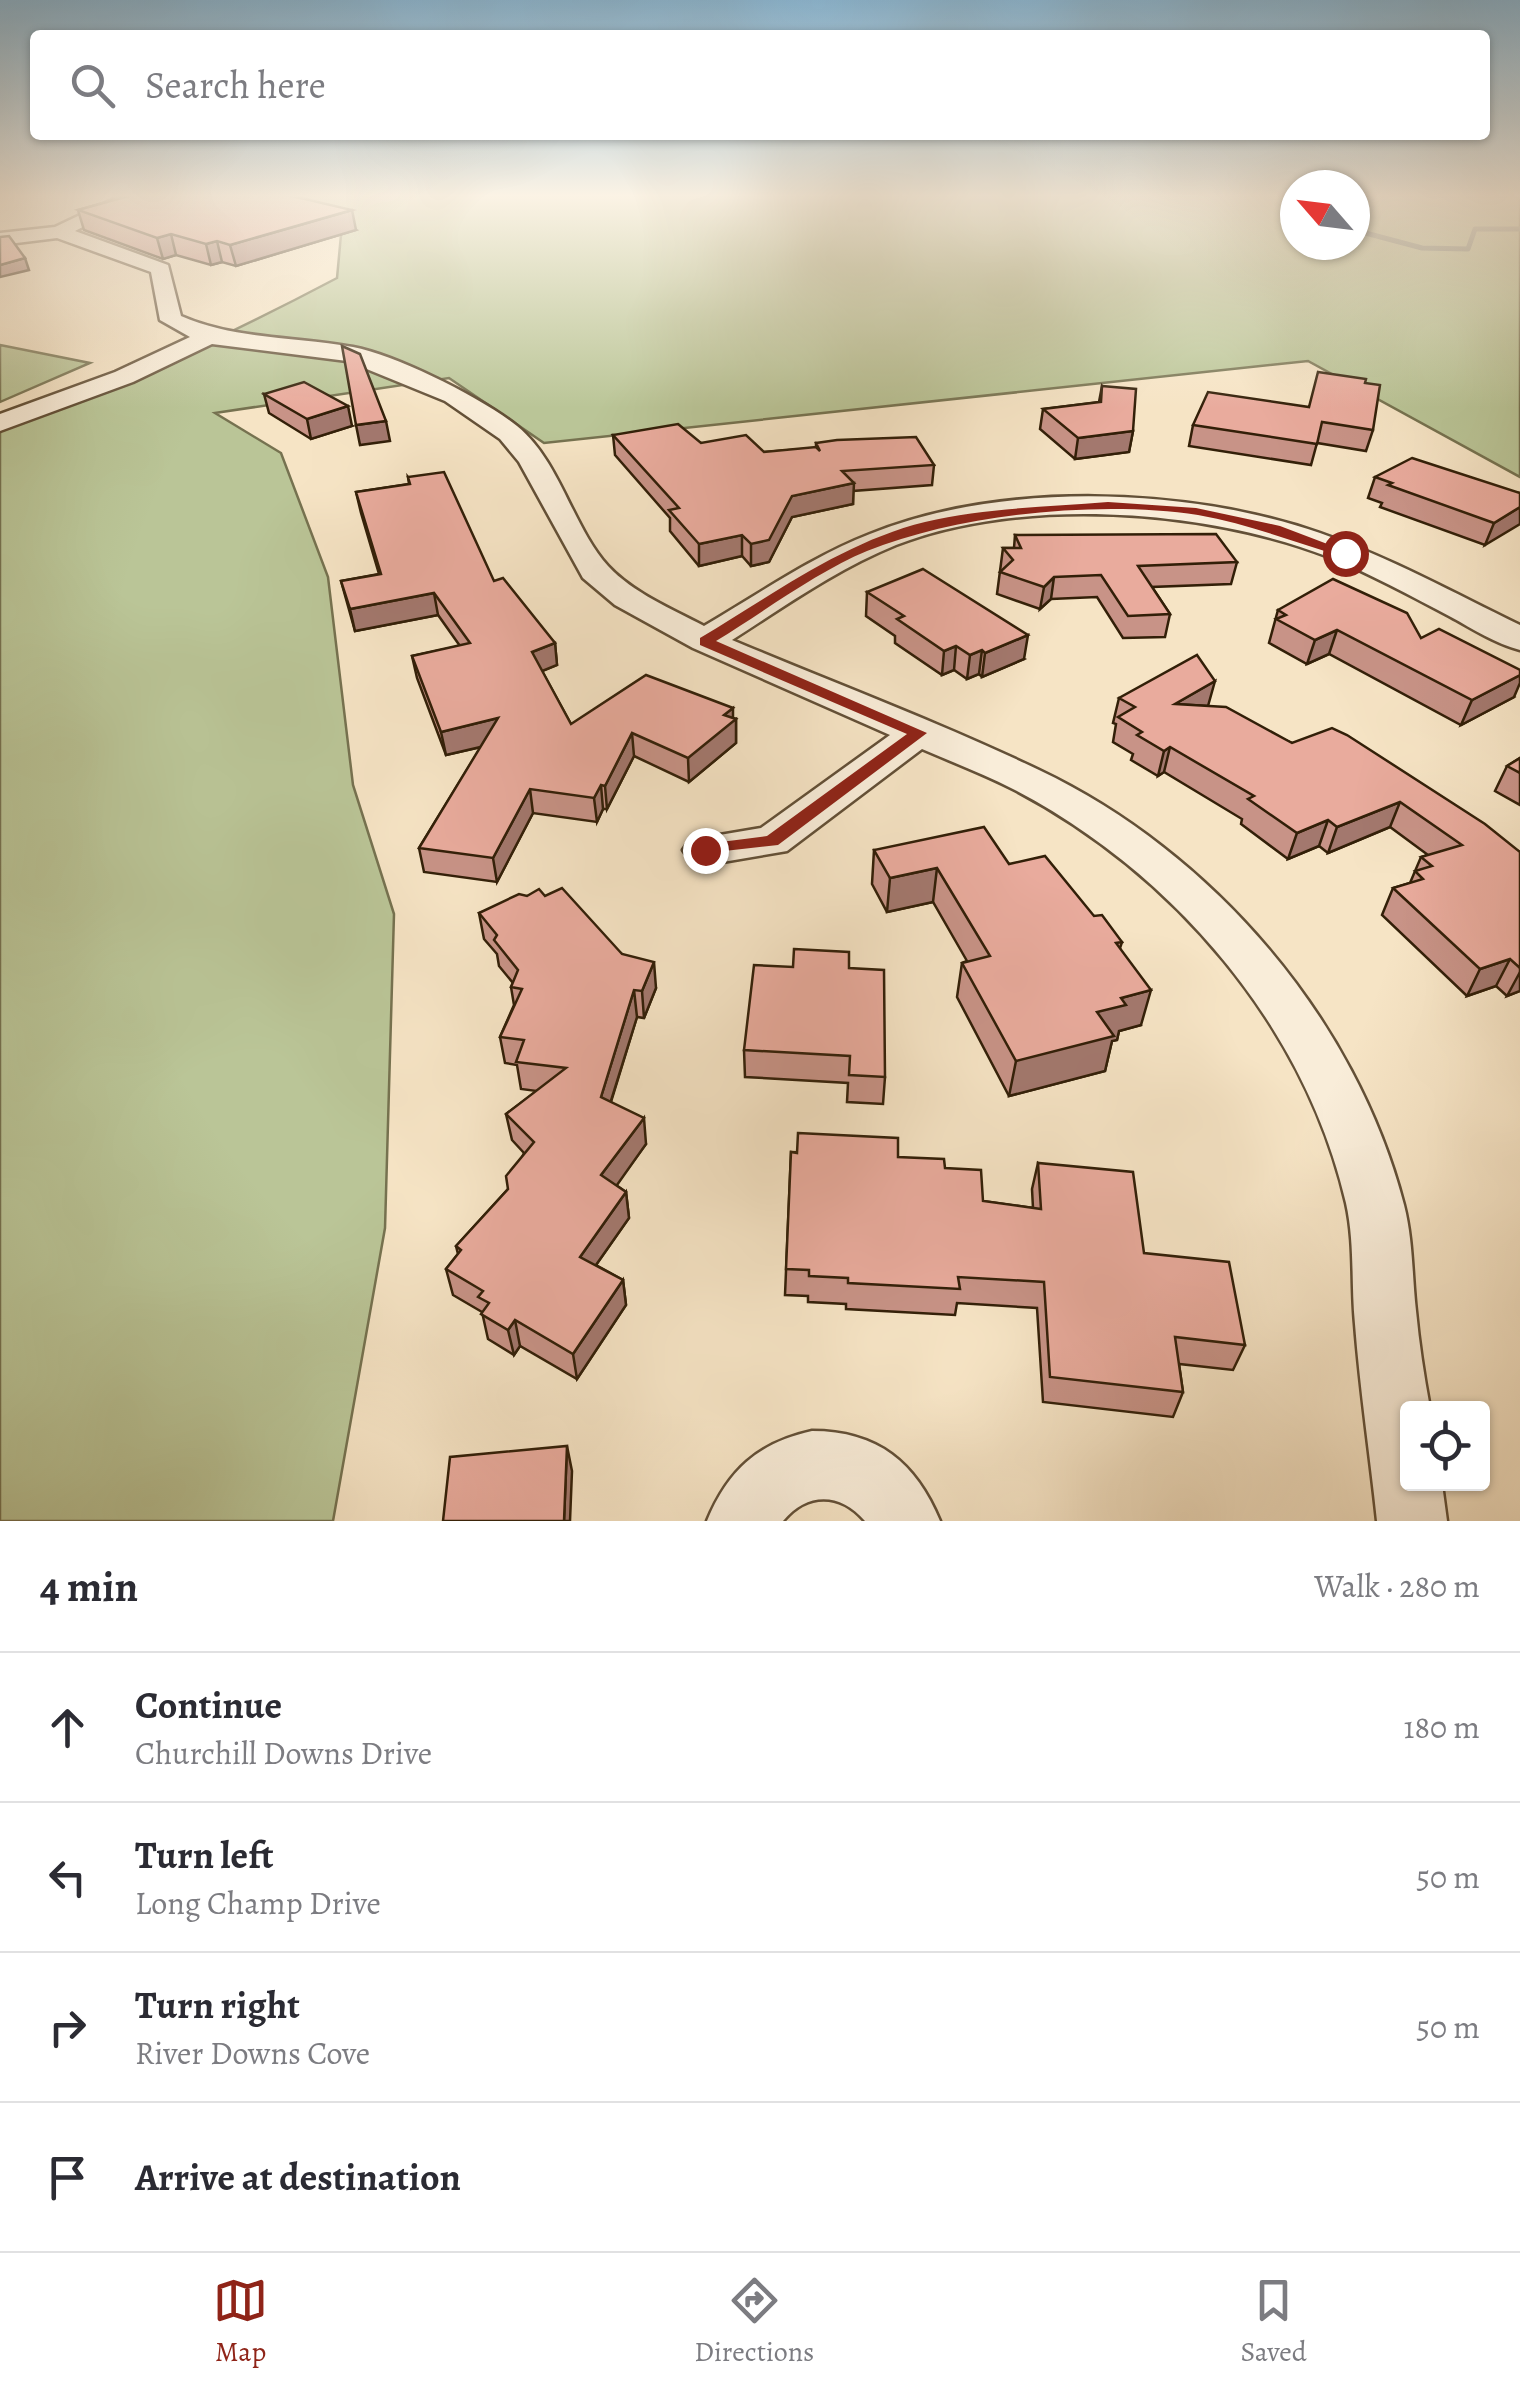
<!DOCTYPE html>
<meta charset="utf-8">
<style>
body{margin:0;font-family:Alegreya,serif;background:#f7f7f7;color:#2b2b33}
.controls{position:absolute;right:30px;bottom:30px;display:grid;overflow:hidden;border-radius:10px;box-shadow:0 2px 8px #0004}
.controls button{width:90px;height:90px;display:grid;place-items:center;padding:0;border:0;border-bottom:2px solid #e1e1e2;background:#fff;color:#2b2b33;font:50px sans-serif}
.compass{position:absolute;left:1280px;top:170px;width:90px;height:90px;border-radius:50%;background:#fff;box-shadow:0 2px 8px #0004;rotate:298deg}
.stop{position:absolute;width:30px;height:30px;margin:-22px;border:8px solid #8f2418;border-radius:50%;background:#fff}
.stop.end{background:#8f2418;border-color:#fff;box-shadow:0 2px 10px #0008}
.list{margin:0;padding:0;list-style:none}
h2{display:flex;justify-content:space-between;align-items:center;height:130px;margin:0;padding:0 40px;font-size:42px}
h2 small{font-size:32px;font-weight:400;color:#7c7c81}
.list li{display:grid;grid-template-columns:65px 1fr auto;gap:30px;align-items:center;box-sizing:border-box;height:150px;padding:0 40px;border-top:2px solid #e1e1e2}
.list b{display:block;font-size:38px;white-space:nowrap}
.list p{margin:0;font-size:32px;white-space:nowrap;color:#7c7c81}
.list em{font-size:32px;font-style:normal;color:#7c7c81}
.icon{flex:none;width:55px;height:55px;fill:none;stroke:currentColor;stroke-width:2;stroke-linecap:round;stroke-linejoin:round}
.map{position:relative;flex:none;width:1520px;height:1521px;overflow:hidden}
.search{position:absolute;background:#fff;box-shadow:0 2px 8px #0004;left:30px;right:30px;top:30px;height:110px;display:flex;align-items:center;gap:25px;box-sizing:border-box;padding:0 35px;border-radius:10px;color:#7c7c81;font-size:38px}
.sheet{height:730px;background:#fff}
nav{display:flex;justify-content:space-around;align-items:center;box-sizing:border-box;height:140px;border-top:2px solid #e1e1e2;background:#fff;font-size:28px;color:#7c7c81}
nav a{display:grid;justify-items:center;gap:5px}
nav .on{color:#8f2418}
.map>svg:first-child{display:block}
.green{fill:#bac597;stroke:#767250;stroke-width:2.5}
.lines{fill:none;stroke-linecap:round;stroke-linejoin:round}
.stream{stroke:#737e73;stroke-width:5}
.minor-casing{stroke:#635037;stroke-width:5}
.minor{fill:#f9edd9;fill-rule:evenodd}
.wall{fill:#c89387;stroke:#321f08;stroke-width:2.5}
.shaded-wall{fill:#a3786e;stroke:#321f08;stroke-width:2.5}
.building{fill:#e9ab9d;stroke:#321f08;stroke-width:2.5}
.route{fill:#8f2418}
</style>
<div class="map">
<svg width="1520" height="1521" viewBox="0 0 1520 1521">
<rect width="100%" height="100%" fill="#f6e4c5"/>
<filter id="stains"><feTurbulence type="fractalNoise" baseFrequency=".002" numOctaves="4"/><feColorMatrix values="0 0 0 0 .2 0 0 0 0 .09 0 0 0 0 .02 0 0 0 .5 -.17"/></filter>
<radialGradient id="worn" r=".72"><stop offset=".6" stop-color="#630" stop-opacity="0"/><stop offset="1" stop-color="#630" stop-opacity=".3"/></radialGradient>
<g class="green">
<path d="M281 195H1295V245H1355V195L1520 197V477L1308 361 544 443 449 378 215 413 281 453 328 577 353 785 394 914 385 1228 333 1521H0V431C117 388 227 336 337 278L342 224Z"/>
<path d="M0 345 90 363 0 402Z"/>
</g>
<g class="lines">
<g class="stream">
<path d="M1355 204 1364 195"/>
<path d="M1355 225 1358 231 1422 248 1468 249 1475 229H1520"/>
</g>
<g class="minor-casing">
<g id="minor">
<path d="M122 195H144L75 231 168 265 181 316C236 340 295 336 353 347 396 355 482 398 517 426 560 461 572 526 608 566 633 593 672 609 704 626 759 594 811 557 870 534 1002 481 1187 487 1320 533 1389 557 1454 593 1520 625V650C1496 644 1473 629 1451 617 1411 596 1371 574 1329 557 1206 509 1021 496 896 545 837 569 785 606 732 640 834 683 939 722 1039 770 1212 852 1356 1019 1404 1205 1413 1240 1412 1276 1416 1311 1419 1343 1424 1376 1430 1408H1408V1484H1442L1447 1521H1377C1370 1455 1360 1390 1355 1324 1351 1284 1355 1243 1346 1203 1305 1026 1173 872 1013 789 984 774 952 762 922 749L787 851 705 865 690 860 683 850 690 840 761 828 890 735 693 648 615 605 583 578 519 462 500 439 445 401 347 361 212 344 133 382 0 431V414L115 372 190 337 160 320 151 272 57 238 0 245V233L55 227Z"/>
<path d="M812 1431C878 1431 916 1463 940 1521H865C840 1492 807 1492 783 1521H707C728 1470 758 1443 812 1431Z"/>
</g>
</g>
<use href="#minor" class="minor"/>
</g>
<g class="wall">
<path d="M118 195H288L356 230 236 266 222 262 211 265 176 255 163 259 84 230 78 210 120 198Z"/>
<path d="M1365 383 1373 430 1366 451 1317 443 1311 465 1189 446 1193 425 1309 407Z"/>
<path d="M1102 386 1133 431 1129 452 1075 459 1040 429 1043 409 1099 402Z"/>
<path d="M264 394 352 426 311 439 269 413Z"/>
<path d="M613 435 701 443 764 452 816 448V443L934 465 932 485 853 491V504L792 517 769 562 751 566 742 556 699 566 670 531V518L615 455Z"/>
<path d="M408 477 494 581 555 643 557 665 542 671 571 724 733 718 736 719V743L689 782 634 756 607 809H603L597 822 533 813 497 882 424 872 419 848 481 747 446 755 417 678 412 656 460 646 438 615 355 631 341 581 379 574 361 513 356 492 409 484Z"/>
<path d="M1375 477 1520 493 1485 545 1380 507 1382 503 1368 498Z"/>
<path d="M1015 535 1237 562 1231 584 1152 587 1170 614 1165 637 1123 638 1097 597 1051 599 1040 609 997 594 1003 548H1014Z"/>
<path d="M867 592 1024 659 982 677 979 674 967 679 954 670 942 675 895 643V636L866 616Z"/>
<path d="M1278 610 1421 638 1514 697 1461 725 1329 654 1307 664 1269 643Z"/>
<path d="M1119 698 1208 706 1292 743 1520 852V991L1507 996 1496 986 1467 996 1382 915 1393 888 1410 883 1421 857 1428 855 1390 827 1328 853 1319 846 1288 859 1241 824 1242 819 1164 772 1158 776 1131 760 1133 754 1113 742 1116 724 1113 723Z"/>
<path d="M1520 758V805L1495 791 1507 766Z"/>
<path d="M874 850 1009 864 1094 916 1122 942 1120 948 1141 1025 1119 1031 1117 1040 1112 1041 1105 1071 1009 1096 957 997 962 963 967 961 933 902 887 912 872 884Z"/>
<path d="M527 896H545L622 954 656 988 644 1018 637 1017 611 1102 646 1144 616 1185 626 1192 629 1218 596 1265 623 1280 626 1305 577 1379 520 1346 514 1355 488 1339 482 1312 453 1295 446 1269 458 1254 456 1246 508 1189 524 1153 512 1140 506 1114 537 1091 521 1089 517 1065 505 1063 500 1037 514 1005 511 987 513 983 499 966 497 954 484 939 479 913Z"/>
<path d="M849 968 885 1077 883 1104 847 1102 848 1083 745 1077 744 1050Z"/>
<path d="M791 1152 898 1157 945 1168 983 1201 1033 1208 1032 1189 1038 1163 1144 1253 1245 1345 1233 1370 1179 1364 1183 1392 1173 1417 1043 1402 1037 1308 957 1303 955 1315 846 1309V1304L808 1302V1296L785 1295Z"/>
</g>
<g class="shaded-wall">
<path d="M352 210 356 230 236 266 230 245Z"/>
<path d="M171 234 176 255 163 259 157 238Z"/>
<path d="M217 241 222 262 211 265 206 244Z"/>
<path d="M25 258 29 270 0 277V265Z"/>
<path d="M348 406 352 426 311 439 307 419Z"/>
<path d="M386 421 390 441 360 445 356 425Z"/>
<path d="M1133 431 1129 452 1075 459 1078 438Z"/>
<path d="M854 483 853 504 792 517 769 562 751 566V544L792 496Z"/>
<path d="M1520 507V524L1485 545 1494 523Z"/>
<path d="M742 535V556L699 566V544Z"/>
<path d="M1054 577 1051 599 1040 609 1044 587Z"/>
<path d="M434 593 438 615 355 631 350 609Z"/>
<path d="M1337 630 1329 654 1307 664 1315 640Z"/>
<path d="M1028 635 1024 659 982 677 985 653Z"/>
<path d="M555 643 557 665 535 674 532 652Z"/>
<path d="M956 646 954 670 942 675 944 651Z"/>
<path d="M982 650 979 674 967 679 970 655Z"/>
<path d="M1520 675V683L1514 697 1461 725 1472 700Z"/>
<path d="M1215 681 1208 706 1175 704Z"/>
<path d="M733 708V721L736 719V743L689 782 688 758 724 715Z"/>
<path d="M498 718 502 742 446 755 441 732Z"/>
<path d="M632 733 634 756 607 809 605 786Z"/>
<path d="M1170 747 1164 772 1158 776 1164 751Z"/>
<path d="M601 785 603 809 597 822 594 798Z"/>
<path d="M530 789 533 813 497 882 493 858Z"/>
<path d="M1400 802 1390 827 1328 853 1337 827Z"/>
<path d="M1328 820 1319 846 1288 859 1297 833Z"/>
<path d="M937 868 933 902 887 912 890 878Z"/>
<path d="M1510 959 1496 986 1467 996 1480 969Z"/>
<path d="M654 962 656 988 644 1018 642 991Z"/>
<path d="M1520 972V991L1507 996Z"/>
<path d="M634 990 637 1017 604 1123 601 1097Z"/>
<path d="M1151 990 1141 1025 1119 1031 1117 1040 1112 1041 1105 1071 1009 1096 1016 1061 1121 998Z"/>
<path d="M644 1118 646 1144 605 1202 601 1175Z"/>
<path d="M626 1192 629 1218 584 1282 580 1257Z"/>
<path d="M623 1280 626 1305 577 1379 573 1354Z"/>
<path d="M515 1320 520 1346 514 1355 508 1330Z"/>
<path d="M567 1446 572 1471 570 1521H564Z"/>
</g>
<g class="building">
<path d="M132 195H288L352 210 230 245 217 241 206 244 171 234 157 238 78 210Z"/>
<path d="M9 236 25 258 0 265V237Z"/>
<path d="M342 346 360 354 386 421 356 425Z"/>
<path d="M1318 372 1366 379 1365 383 1380 385 1373 430 1322 422 1317 444 1193 425 1208 392 1309 407Z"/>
<path d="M304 382 348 406 307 419 264 394Z"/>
<path d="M1102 386 1136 389 1133 431 1078 438 1043 409 1101 402Z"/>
<path d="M678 424 701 443 746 435 764 452 816 447 820 451 816 443 837 440 916 437 934 465 842 471 854 483 792 496 769 540 751 544 742 535 699 544 669 510 679 508 613 435Z"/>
<path d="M1412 458 1520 493V507L1494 523 1388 485 1392 483 1375 477Z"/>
<path d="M444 472 494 581 503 578 555 643 532 652 571 724 646 675 733 708 724 715 736 719 688 758 632 733 605 786 601 785 594 798 530 789 493 858 419 848 498 718 441 732 412 656 470 643 434 593 350 609 341 581 381 574 356 492 410 484 408 477Z"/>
<path d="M1216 534 1237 562 1138 566 1170 614 1128 616 1101 575 1054 577 1044 587 1000 572 1013 560 1003 548H1021L1015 535Z"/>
<path d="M923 569 1028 635 985 653 982 650 970 655 956 646 944 651 897 619 904 616 867 592Z"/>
<path d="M1333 579 1407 613 1421 638 1439 629 1520 670V675L1472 700 1337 630 1315 640 1276 619 1286 615 1278 610Z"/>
<path d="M1197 655 1215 681 1175 704 1226 707 1292 743 1332 728 1347 735 1485 824 1520 852V968L1510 959 1480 969 1393 888 1423 879 1415 871 1432 866 1421 857 1462 845 1400 802 1337 827 1328 820 1297 833 1248 799 1254 796 1170 747 1164 751 1137 735 1142 732 1118 717 1135 707 1119 698Z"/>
<path d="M1520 758V773L1507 766Z"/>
<path d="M984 827 1009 864 1045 856 1094 916 1102 915 1122 942 1116 943 1151 990 1121 998 1126 1005 1097 1012 1114 1036 1016 1061 962 963 990 956 937 868 890 878 874 850Z"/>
<path d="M562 888 622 954 654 962 642 991 634 990 601 1097 644 1118 601 1175 626 1192 580 1257 623 1280 573 1354 515 1320 508 1330 481 1314 489 1303 478 1297 483 1291 446 1269 461 1250 456 1246 508 1189 506 1176 534 1142 506 1114 566 1068 516 1062 524 1040 500 1037 522 989 511 987 518 970 494 940 497 935 479 913 519 894 527 896 539 889 545 896Z"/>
<path d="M794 949 849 952V968L884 970 885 1077 849 1075 850 1056 744 1050 754 965 793 967Z"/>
<path d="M798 1133 898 1138V1157L944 1159 945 1168 981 1170 983 1201 1041 1209 1038 1163 1133 1172 1144 1253 1229 1262 1245 1345 1175 1337 1183 1392 1050 1377 1044 1282 958 1277 960 1289 848 1283V1278L809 1276V1270L786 1269 791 1152 797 1153Z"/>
<path d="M567 1446 564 1521H443L450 1457Z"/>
</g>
<linearGradient id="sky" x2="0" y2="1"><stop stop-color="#8ab8d6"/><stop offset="0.48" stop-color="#fbf3e5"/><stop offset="1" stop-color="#fbf3e5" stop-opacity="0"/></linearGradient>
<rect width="1520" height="408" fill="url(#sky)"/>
<path class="route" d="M1108 502 1196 508 1280 526 1351 553 1345 557C1296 543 1249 524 1198 515 1098 500 960 514 867 551 818 571 762 613 716 641L927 733 778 845 698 854V846L705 844 767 836 907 734 700 645V638C771 596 843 542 925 522 984 508 1047 507 1108 502Z"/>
<rect width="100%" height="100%" filter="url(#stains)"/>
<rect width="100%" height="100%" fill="url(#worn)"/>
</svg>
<div class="controls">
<button><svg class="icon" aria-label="locate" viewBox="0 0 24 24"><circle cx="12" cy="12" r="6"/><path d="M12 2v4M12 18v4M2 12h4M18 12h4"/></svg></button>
</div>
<svg class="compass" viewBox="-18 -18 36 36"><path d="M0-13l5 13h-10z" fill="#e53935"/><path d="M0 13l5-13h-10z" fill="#7c7c81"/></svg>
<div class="stop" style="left:1345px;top:553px"></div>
<div class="stop end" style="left:705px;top:850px"></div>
<div class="search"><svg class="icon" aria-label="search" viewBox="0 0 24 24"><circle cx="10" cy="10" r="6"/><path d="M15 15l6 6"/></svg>Search here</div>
</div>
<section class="sheet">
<h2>4 min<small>Walk · 280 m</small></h2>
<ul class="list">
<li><svg class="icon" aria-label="ahead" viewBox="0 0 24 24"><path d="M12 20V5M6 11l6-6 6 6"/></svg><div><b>Continue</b><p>Churchill Downs Drive</p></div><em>180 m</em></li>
<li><svg class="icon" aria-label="left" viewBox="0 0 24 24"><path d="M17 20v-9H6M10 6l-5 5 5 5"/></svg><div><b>Turn left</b><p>Long Champ Drive</p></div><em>50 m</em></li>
<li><svg class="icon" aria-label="right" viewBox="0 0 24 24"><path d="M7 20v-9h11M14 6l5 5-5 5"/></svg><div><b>Turn right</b><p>River Downs Cove</p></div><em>50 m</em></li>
<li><svg class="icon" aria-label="arrive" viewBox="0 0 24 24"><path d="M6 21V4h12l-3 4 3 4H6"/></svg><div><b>Arrive at destination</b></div></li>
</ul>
</section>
<nav>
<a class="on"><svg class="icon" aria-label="map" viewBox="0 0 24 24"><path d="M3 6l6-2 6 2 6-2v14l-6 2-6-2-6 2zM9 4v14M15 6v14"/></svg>Map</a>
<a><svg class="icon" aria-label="directions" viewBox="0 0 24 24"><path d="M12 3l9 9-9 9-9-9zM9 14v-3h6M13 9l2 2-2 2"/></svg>Directions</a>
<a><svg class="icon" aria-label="saved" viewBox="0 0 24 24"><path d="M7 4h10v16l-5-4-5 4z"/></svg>Saved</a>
</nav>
